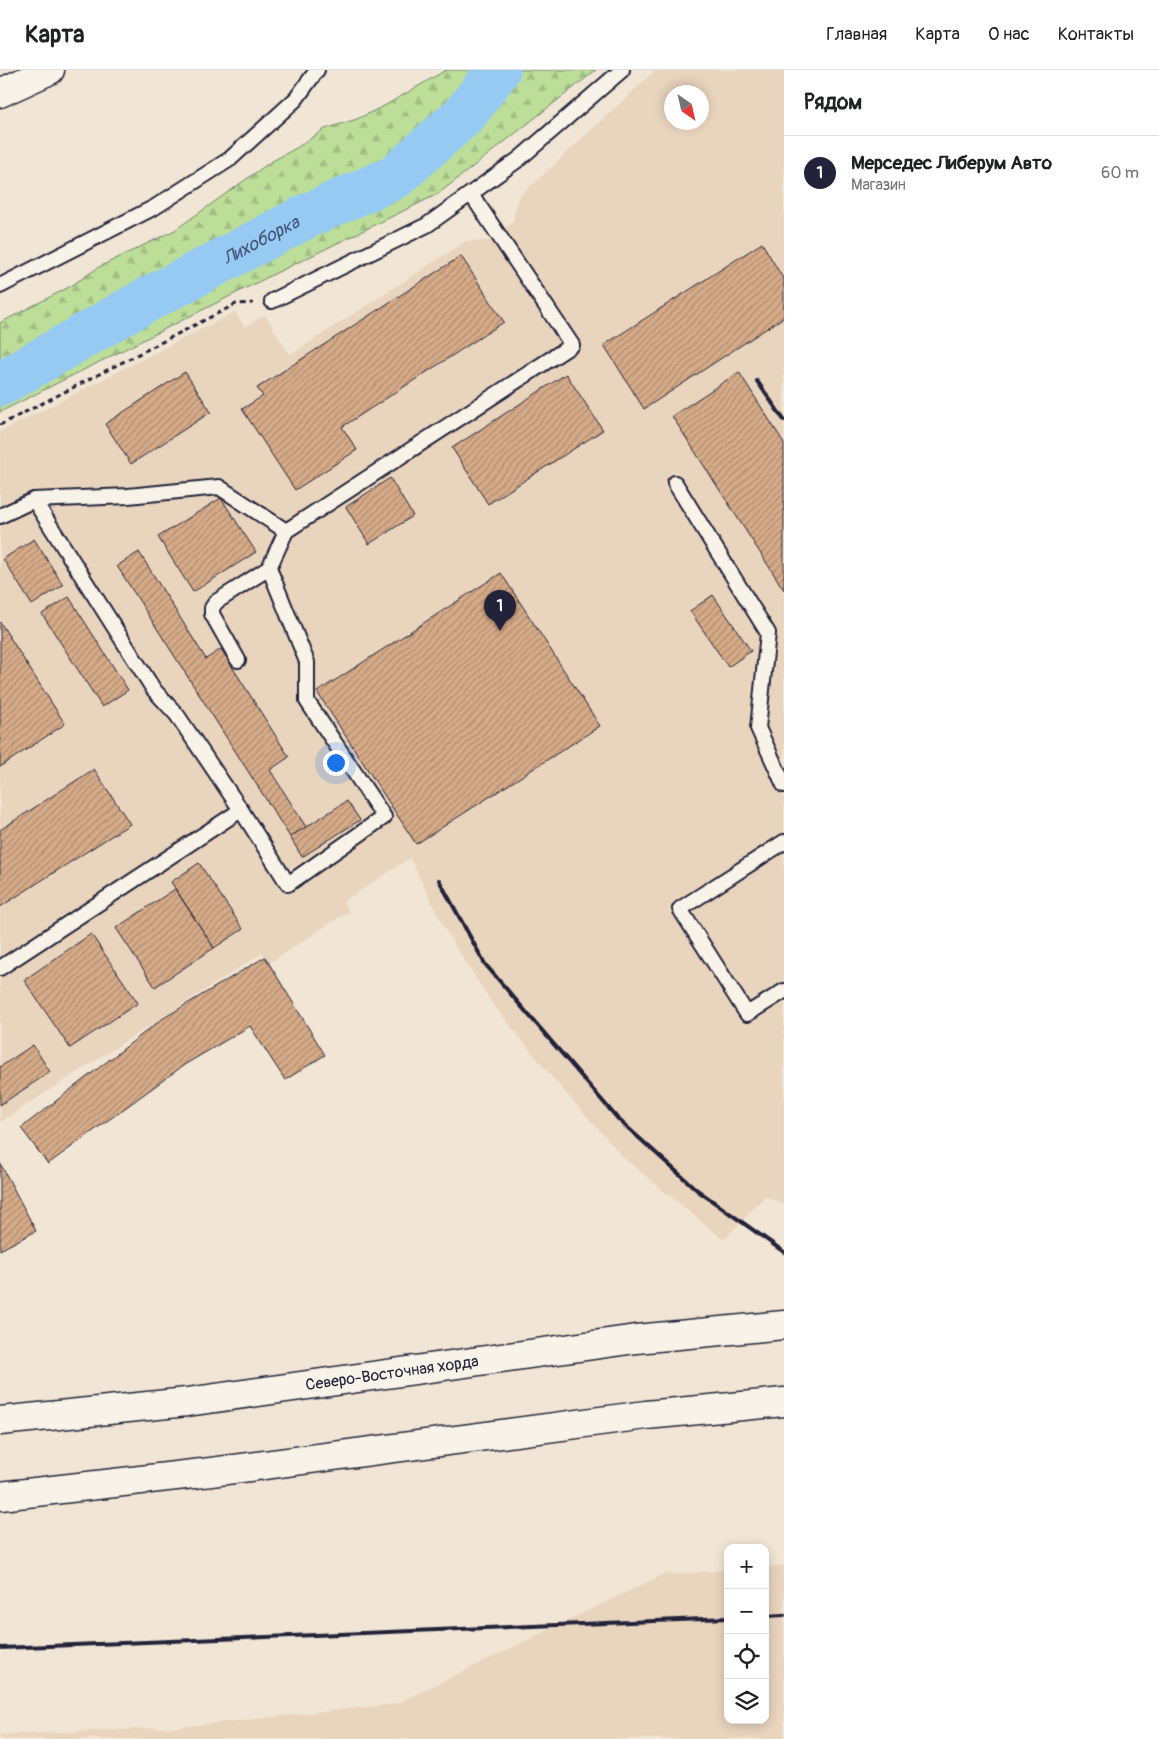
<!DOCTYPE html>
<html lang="ru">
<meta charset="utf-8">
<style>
body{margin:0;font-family:Pangolin,sans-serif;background:#f6f6f6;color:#202124}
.controls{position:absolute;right:15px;bottom:15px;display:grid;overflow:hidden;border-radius:10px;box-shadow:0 2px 12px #0003}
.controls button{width:45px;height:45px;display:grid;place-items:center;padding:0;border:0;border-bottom:1px solid #e0e0e0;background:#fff;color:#202124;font:25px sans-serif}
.compass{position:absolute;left:664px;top:15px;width:45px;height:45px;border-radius:50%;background:#fff;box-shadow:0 2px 12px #0003;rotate:146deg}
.you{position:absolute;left:335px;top:692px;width:18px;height:18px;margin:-12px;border:4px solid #fff;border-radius:50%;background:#1a73e8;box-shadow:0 0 0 8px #1a73e833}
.badge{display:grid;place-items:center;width:32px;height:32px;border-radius:50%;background:#22223b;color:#fff;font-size:16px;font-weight:700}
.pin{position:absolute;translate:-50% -41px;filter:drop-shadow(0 1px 2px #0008)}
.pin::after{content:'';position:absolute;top:26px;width:18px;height:15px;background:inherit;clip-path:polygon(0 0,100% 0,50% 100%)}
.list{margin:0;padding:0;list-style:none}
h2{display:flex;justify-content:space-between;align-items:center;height:65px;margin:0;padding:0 20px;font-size:21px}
h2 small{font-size:16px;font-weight:400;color:#757577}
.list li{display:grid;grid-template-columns:32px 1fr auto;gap:15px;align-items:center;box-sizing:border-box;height:75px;padding:0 20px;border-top:1px solid #e0e0e0}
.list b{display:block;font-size:19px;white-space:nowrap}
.list p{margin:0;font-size:16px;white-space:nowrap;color:#757577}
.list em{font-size:16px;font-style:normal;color:#757577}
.icon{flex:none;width:28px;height:28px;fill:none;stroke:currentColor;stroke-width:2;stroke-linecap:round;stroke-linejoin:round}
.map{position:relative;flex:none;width:784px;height:1669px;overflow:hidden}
header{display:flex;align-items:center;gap:30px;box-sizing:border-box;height:70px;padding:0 25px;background:#fff;border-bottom:1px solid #e0e0e0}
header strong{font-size:24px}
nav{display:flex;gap:28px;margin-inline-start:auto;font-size:18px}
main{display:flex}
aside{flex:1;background:#fff}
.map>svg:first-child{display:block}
.built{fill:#e9d4be;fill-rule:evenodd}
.forest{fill:url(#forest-firs);stroke:#6f806a}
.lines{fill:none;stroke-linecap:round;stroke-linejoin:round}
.river{stroke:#96caf3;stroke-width:45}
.building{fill:url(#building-hatch);stroke:#22223b}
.lane-casing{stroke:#22223b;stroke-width:18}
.secondary-casing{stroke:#22223b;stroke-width:31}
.primary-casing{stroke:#22223b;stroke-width:31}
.path{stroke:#22223b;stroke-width:3;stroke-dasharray:5 4;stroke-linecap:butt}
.lane{stroke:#f7f3e8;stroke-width:14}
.secondary{stroke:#f7f3e8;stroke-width:28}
.primary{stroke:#f7f3e8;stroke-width:28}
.rail{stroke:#22223b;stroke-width:4}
.labels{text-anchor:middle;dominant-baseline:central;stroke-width:5;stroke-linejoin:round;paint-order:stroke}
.street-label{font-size:16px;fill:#22223b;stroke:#f7f3e8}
.water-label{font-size:18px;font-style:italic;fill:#455472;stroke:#f7f3e8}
</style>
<header>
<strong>Карта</strong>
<nav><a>Главная</a><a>Карта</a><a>О нас</a><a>Контакты</a></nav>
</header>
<main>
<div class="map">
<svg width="784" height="1669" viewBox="0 0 784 1669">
<defs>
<pattern id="forest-firs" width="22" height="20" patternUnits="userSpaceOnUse" patternTransform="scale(1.25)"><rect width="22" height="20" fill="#bcde98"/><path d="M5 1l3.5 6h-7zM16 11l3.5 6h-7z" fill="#a1be84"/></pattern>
<pattern id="building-hatch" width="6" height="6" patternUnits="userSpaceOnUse" patternTransform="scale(1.25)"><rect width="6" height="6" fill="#d7ab88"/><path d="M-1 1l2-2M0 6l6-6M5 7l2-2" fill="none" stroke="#ae8b70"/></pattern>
</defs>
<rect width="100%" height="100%" fill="#f1e5d5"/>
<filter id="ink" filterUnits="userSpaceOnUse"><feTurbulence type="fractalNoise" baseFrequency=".02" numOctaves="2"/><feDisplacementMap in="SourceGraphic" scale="10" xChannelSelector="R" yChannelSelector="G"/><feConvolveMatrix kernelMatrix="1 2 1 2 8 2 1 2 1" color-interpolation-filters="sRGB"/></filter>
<g filter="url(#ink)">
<g class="built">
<path d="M656 0H784V1135L765 1126 724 1170 625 1089 556 1012 492 933 447 863 410 788 343 832 349 841 269 893 262 883 0 1052V362L235 242 245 257 265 245 290 285 466 171H488L513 152 518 128ZM672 22H702V52H672Z"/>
<path d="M784 1496V1669H0V1665L179 1657 396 1634 662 1505 728 1500V1650H765V1497Z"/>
</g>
<path class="forest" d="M446 0H596L438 124 268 207 0 342V253L71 216 99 197 175 160 269 93 298 77 325 59 357 49 386 35Z"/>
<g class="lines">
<path class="river" id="s1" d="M0 314 143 232 309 145 395 107 465 44 498 0"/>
</g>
<g class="building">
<path d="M762 173 784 210V247L644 339 604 275Z"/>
<path d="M461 186 504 252 342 357 357 380 295 420 242 339 263 326 257 318Z"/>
<path d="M185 302 211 342 131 394 105 354Z"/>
<path d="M739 302 784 373V520L672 346Z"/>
<path d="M566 304 603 360 488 434 452 378Z"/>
<path d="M390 408 413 446 369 474 346 437Z"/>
<path d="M221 428 256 482 193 522 158 467Z"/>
<path d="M34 469 63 515 32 535 3 489Z"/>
<path d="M139 482 206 589 221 579 289 687 270 700 306 757 290 767 117 496Z"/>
<path d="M501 503 600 656 416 774 317 622Z"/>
<path d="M713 525 751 581 728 597 690 541Z"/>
<path d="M69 527 128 620 102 637 42 544Z"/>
<path d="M0 552 65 654 0 697Z"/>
<path d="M94 699 130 754 0 837V760Z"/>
<path d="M347 731 360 750 302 787 290 767Z"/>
<path d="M199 793 243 859 214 878 171 812Z"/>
<path d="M175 819 214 878 155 917 116 858Z"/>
<path d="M91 864 138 933 70 978 24 910Z"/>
<path d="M265 887 325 985 285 1010 250 956 184 995 48 1094 21 1058 162 949Z"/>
<path d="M33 975 50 1002 0 1035V997Z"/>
<path d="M0 1093 36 1161 0 1180Z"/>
</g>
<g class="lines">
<g class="lane-casing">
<g id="lane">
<path d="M0 216 155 137 230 89 296 29 317 0"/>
<path d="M272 231 427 155 519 89 622 0"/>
<path d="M675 413 768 563 758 658 784 715"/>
<path d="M34 430 154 620 177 645 241 740 288 814 384 747 307 631V592L269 498 286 461 572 275 471 124"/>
<path d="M0 446 34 430 128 426 219 417 286 461"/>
<path d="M238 590 212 544V538L216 532 269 498"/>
<path d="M784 772 680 839 747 944 784 921"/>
<path d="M0 898 241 740"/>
</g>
</g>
<g class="secondary-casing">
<path id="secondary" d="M0 23 50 0"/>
</g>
<g class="primary-casing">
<g id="primary">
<path id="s2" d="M0 1351 187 1332 636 1269 784 1255"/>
<path d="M0 1426 211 1402 646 1345 784 1332"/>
</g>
</g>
<path class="path" d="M0 355 236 234 253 233"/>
<use href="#lane" class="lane"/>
<use href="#secondary" class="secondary"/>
<use href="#primary" class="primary"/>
<g class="rail">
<path d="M757 311 784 350"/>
<path d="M439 810 485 894 618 1049 697 1120 784 1182"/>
<path d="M765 1546 784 1545"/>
<path d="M0 1578 728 1548"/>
</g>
</g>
</g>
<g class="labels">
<g class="street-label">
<text stroke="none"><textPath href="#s2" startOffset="395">Северо-Восточная хорда</textPath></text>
</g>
<g class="water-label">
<text stroke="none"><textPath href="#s1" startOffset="298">Лихоборка</textPath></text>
</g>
</g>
</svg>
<div class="controls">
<button>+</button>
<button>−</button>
<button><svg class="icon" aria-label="locate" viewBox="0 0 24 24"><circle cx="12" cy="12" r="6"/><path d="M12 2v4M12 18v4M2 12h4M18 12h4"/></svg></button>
<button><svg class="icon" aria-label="layers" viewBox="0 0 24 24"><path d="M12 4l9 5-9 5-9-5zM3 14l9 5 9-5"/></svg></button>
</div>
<svg class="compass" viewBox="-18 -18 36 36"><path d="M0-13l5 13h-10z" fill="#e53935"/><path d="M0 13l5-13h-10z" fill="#757577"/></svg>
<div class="you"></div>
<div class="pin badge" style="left:500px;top:561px">1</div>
</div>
<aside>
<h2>Рядом<small></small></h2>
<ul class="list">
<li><span class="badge">1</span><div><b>Мерседес Либерум Авто</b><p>Магазин</p></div><em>60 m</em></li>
</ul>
</aside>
</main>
